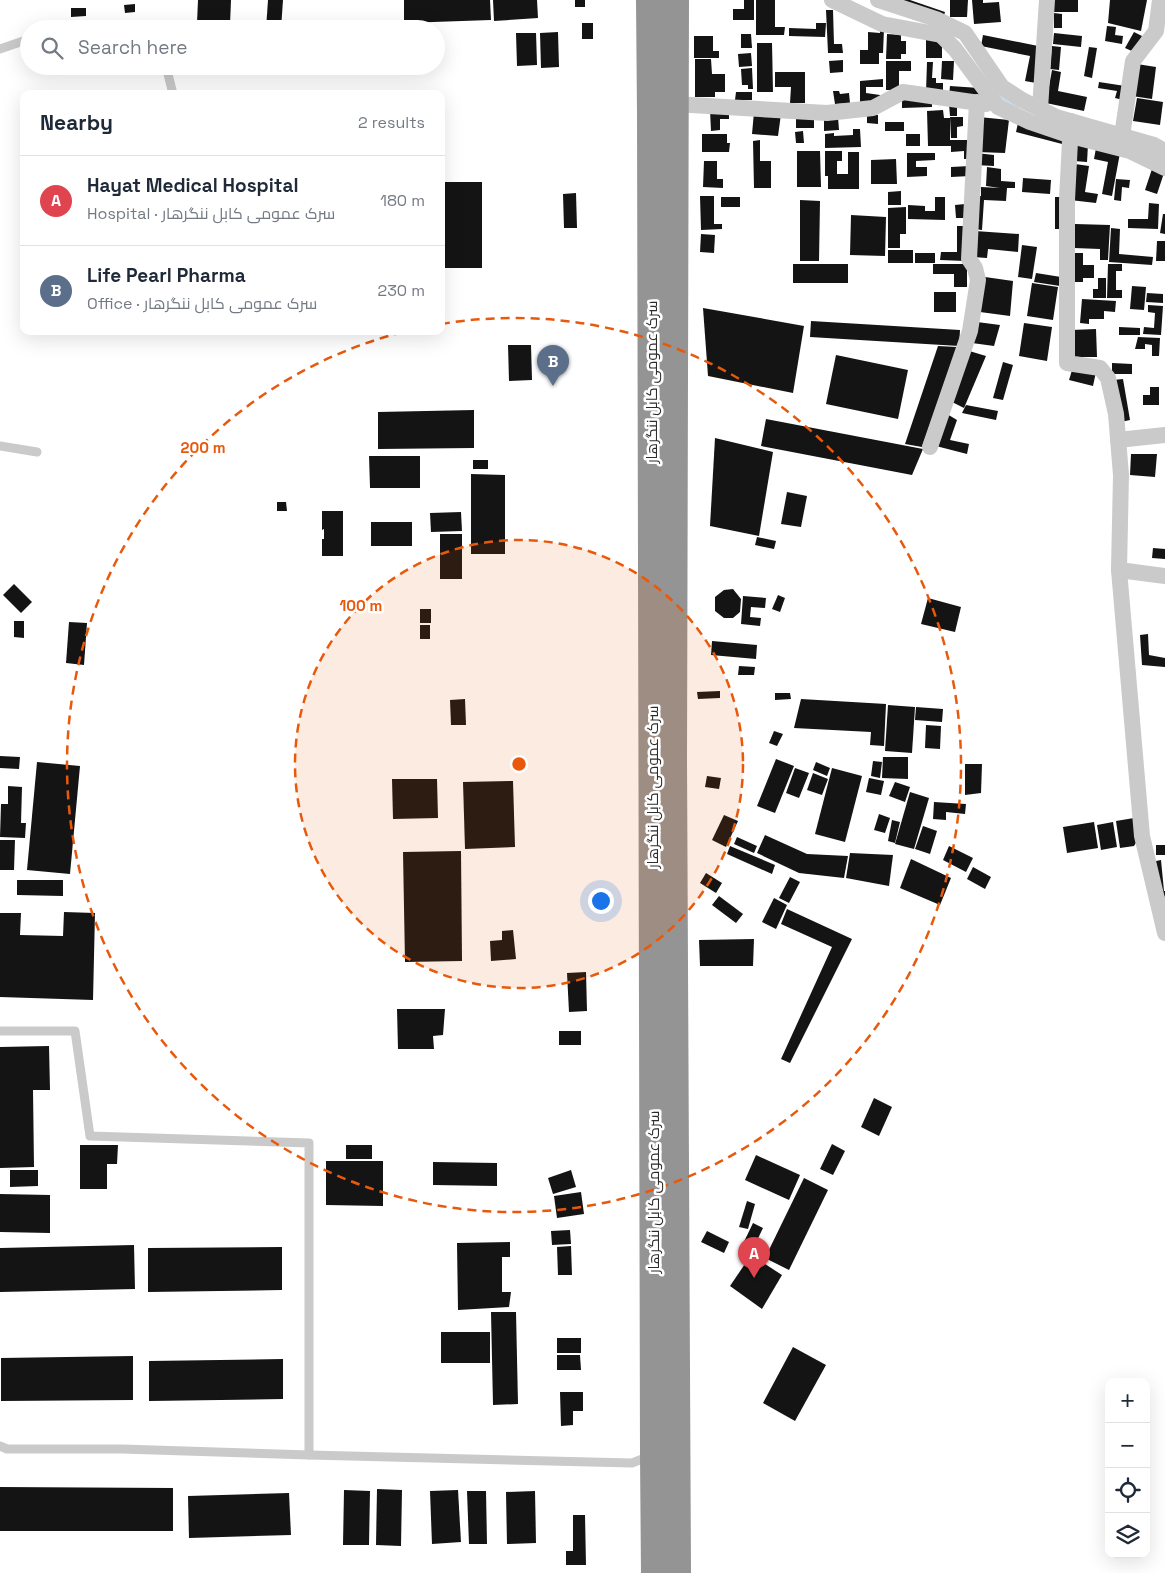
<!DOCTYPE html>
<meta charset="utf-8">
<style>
body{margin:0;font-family:"Space Grotesk",Cairo,sans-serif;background:#f6f6f7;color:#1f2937}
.controls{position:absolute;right:15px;bottom:15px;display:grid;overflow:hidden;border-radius:10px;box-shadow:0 5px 20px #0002}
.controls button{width:45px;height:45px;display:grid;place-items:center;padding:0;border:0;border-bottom:1px solid #e0e1e3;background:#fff;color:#1f2937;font:25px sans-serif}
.you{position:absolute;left:600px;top:900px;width:18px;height:18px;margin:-12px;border:4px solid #fff;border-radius:50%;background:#1a73e8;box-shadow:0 0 0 8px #1a73e833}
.badge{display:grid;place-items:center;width:32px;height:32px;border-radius:50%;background:#de3543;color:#fff;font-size:16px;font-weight:700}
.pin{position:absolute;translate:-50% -41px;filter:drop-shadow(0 1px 2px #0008)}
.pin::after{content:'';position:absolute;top:26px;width:18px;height:15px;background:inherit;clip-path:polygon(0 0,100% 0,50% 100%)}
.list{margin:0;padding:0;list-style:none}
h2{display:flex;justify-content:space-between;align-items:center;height:65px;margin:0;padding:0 20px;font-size:21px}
h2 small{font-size:16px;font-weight:400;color:#747a83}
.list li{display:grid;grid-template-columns:32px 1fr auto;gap:15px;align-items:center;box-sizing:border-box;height:90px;padding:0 20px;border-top:1px solid #e0e1e3}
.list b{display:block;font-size:19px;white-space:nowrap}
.list p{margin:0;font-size:16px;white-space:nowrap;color:#747a83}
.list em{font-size:16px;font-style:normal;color:#747a83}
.icon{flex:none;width:28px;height:28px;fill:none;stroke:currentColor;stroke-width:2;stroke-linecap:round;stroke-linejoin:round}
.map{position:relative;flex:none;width:1165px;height:1573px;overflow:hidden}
.search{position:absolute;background:#fff;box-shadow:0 5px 20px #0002;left:20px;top:20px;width:425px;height:55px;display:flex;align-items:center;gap:12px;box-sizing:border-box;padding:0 18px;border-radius:28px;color:#747a83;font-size:19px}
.panel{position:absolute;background:#fff;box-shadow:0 5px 20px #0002;left:20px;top:90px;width:425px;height:245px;border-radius:10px}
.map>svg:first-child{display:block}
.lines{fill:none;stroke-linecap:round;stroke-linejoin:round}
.stream{stroke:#c7dce9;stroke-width:4.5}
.building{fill:#141414}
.lane{stroke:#cacaca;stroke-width:9}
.street{stroke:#cacaca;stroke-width:16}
.highway{stroke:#949494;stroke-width:28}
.ring{fill:none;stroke:#e8590c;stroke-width:2.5;stroke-dasharray:9 6}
.labels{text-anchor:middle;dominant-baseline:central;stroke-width:5;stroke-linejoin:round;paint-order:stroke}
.street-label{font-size:15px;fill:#2d2d2d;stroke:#fff}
.centre{fill:#e8590c;stroke:#fff;stroke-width:2.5}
.ring-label{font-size:15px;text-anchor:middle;font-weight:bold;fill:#e8590c;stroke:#fff;stroke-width:5;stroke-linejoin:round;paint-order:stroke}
</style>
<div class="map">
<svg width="1165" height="1573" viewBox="0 0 1165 1573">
<rect width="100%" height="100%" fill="#fff"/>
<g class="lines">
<path class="stream" d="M999 93 1004 99 1017 106"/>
</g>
<g class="building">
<path d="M198 0H231L230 25 197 23Z"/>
<path d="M268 0H283L281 29H266Z"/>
<path d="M404 0H490L491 20 404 23Z"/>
<path d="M493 0H537L538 18 494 21Z"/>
<rect x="575" y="0" width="10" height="7"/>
<path d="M744 0H754V20H733V9H744Z"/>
<path d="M756 0H775V27H785L784 35H756Z"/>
<path d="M897 0H910L945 12 943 19Z"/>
<path d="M950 0H968L967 17H950Z"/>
<path d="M972 0H983V3L999 2 1001 22 974 24Z"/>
<rect x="1053" y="0" width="25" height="12"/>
<path d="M1110 0H1147L1141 31 1108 23Z"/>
<path d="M135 4V12L125 13 124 5Z"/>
<path d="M71 8H86V16L71 17Z"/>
<path d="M826 10H833L834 44H842L843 53H828Z"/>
<path d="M1054 13 1062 14V28H1054Z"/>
<rect x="582" y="23" width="11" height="16"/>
<path d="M816 23H826L825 37 789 36V28L816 29Z"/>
<path d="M1107 26 1116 27 1115 35 1123 36 1122 44 1105 41Z"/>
<path d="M880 29H884L883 53H879V64H860V50H868V32L880 33Z"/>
<path d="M558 32 559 67 541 68 540 33Z"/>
<path d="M1134 32 1142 36 1134 52 1125 48Z"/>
<path d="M516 33H536L537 65 517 66Z"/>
<path d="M1054 33 1082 36 1081 47 1053 44Z"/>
<path d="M741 34H751L752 48H741Z"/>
<path d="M887 34 901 35V41H906V54H901V59H886Z"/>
<path d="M983 35 1043 47 1036 83 1025 81 1030 56 981 46Z"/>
<path d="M694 36H713V51H719V58H694Z"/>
<rect x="926" y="39" width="16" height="19"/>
<path d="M757 43H772L773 92H757Z"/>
<path d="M1052 46 1061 47 1059 70 1050 69Z"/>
<path d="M1089 47 1097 48 1092 78 1084 76Z"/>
<path d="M751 53 752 66 739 67 738 54Z"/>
<path d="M695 59H711L712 74H725V92H715V97H695Z"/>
<path d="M843 60V72L830 73 829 61Z"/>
<path d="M886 61H911V71H899V90H886Z"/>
<path d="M942 61H954L953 80 941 79Z"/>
<path d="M927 62H933L932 78H936V83H943V93L926 92Z"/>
<path d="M1137 64 1156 67 1152 99 1132 96Z"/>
<path d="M752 68 753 89H748V85H742L741 69Z"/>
<path d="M1052 70 1061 72 1058 91 1087 97 1084 111 1046 103Z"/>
<path d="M775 72H805V103H790L791 87H775Z"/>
<path d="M883 79V87H866V93L880 95V102H860V81Z"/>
<path d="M1099 82 1125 86 1123 100 1115 98 1117 91 1098 88Z"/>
<path d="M950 86 979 88V98L949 96Z"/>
<path d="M833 91H839L840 94 849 93 850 103 835 104Z"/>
<path d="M736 92H752V100H735Z"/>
<path d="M932 98V107L902 108V99Z"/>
<path d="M1137 98 1163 102 1160 125 1133 121Z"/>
<path d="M949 104H957V116H950Z"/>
<path d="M729 109V119H720V130L711 131 710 110Z"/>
<path d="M943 110 944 118H950V140H970L971 159H964V151L951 152V146H928L927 111Z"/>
<path d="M754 112 781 114 778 136 752 134Z"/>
<path d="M867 115H878V124L867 123Z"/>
<rect x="796" y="117" width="18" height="11"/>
<path d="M824 117H838L839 130 824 131Z"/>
<path d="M950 117H963V126L957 127V138H951Z"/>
<path d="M979 117 1009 120 1005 153 977 152Z"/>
<rect x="885" y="122" width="19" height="9"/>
<path d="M1018 123 1068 136 1066 145 1016 132Z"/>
<path d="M853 129H860L861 147 825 148V134L834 133V136L853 135Z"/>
<path d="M803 131 804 143H796L795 132Z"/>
<path d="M702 134H727V143H730L729 152H702Z"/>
<rect x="906" y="134" width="14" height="12"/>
<path d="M760 140V161H771V188H754L753 141Z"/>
<path d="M1076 144 1088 145 1087 162 1074 161Z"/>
<path d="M1096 148 1120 153 1112 196 1102 194 1108 162 1094 159Z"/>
<path d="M797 151H820L821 187H797Z"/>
<path d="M825 151H842V161H837V174H848V152H859V189H828V176H825Z"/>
<path d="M907 153H935V160L916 161V167H927V176L907 177Z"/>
<path d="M976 153 994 155V166L975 165Z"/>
<path d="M896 159 897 184H871V160Z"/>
<path d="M704 161H717V179H723V188L703 187Z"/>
<path d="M1075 164 1089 166 1085 192 1098 194 1096 203 1070 200Z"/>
<path d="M970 166V176L951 177V167Z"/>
<path d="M1153 166 1165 170 1157 194 1145 190Z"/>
<path d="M987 167 1001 169V181L1015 182V188H1007L1006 201 984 200 982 230 974 229 976 196H981V187L1000 188 986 186Z"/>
<path d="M1023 178 1051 180 1050 194 1022 192Z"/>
<path d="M1116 179 1130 180 1129 188 1122 187 1121 201 1114 200Z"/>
<rect x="441" y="182" width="41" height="86"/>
<path d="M901 191V205H888V192Z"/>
<path d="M576 193 577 228H564L563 194Z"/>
<path d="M700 196H714V224H722V229L701 230Z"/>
<rect x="721" y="197" width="19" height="10"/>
<path d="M935 197H945V220L908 219V205L925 206V211H935Z"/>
<rect x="1055" y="197" width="9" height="32"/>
<path d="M800 200 820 201 819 261H800Z"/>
<path d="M1149 203 1159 204 1158 229 1128 228V219H1148Z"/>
<path d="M965 204V218H956L955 205Z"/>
<path d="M906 207V234H900V248H888V208Z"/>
<path d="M1163 214H1165V234L1160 233Z"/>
<path d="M851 215 886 217 885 256 850 255Z"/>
<path d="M1075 224 1110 225 1108 260H1100V249L1074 248Z"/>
<path d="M957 226H966L965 261 940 260 941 252H957Z"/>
<path d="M1111 228 1120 229 1119 254 1153 257 1152 265 1109 262Z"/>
<path d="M975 231 1019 234 1018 252 988 249 987 258 973 257Z"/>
<path d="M701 234 715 235 714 253 700 252Z"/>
<path d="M1157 241H1165V261H1156Z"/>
<path d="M1022 245 1037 247 1032 279 1018 277Z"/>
<rect x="888" y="250" width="25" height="13"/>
<rect x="915" y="253" width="20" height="10"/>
<path d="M1074 253H1083V265H1094V278H1083V282H1075Z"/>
<rect x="793" y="264" width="55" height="19"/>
<path d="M933 264H967V287H954V274H933Z"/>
<path d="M1108 264H1122V271H1116V290H1122V298H1107Z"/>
<path d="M1036 273 1061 277 1060 286 1034 282Z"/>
<path d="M985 277 1013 281 1010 316 980 312Z"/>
<path d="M1098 278H1106V298H1093V289H1098Z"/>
<path d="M1032 283 1058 287 1053 320 1027 316Z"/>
<path d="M1132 286 1146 287 1144 310 1130 309Z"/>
<rect x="934" y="292" width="22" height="20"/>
<path d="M1147 293 1163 294V303L1146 302Z"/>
<path d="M1082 299 1116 301 1115 312 1104 311V319H1089V324L1080 323Z"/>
<path d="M1148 305 1163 306 1161 335 1143 334 1144 327 1154 328 1155 313 1148 312Z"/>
<path d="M703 308 804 326 793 393 708 376Z"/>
<path d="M811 321 960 330 959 346 810 337Z"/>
<path d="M977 322 1000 325 994 346 972 343Z"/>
<path d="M1024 323 1052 327 1047 361 1019 356Z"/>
<path d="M1119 327 1140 328V335H1119Z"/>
<path d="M1096 329 1097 357H1072L1071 330Z"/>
<path d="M1138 337 1160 338 1159 356H1152V345L1145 344V349H1135Z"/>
<path d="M508 345H531L532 380 509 381Z"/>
<path d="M938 346 957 347 922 447 905 444Z"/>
<path d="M966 350 986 356 964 408 948 400Z"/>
<path d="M836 355 908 370 898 419 826 404Z"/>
<path d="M1003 362 1013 365 1003 400 993 398Z"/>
<path d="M1112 363 1132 364V374H1112Z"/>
<path d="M1073 367 1096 372 1093 386 1069 380Z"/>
<path d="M1123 379 1130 420 1121 422 1113 380Z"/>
<path d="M1150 387H1159V405H1143V395H1150Z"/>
<path d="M966 405 998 411 996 420 962 413Z"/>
<path d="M474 410V448L378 449V412Z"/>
<path d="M947 414 957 420 950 440 969 444 967 454 936 446Z"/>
<path d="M766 419 923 449 912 475 761 446Z"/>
<path d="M715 438 773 452 759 536 710 526Z"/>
<path d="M1131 454H1157L1155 477 1130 475Z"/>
<path d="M369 456H420V488H370Z"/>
<rect x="473" y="460" width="15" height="9"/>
<path d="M471 474 505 475V554H471Z"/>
<path d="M787 492 807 496 801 527 781 524Z"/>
<path d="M277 502H286L287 511H277Z"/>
<path d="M322 511H343V556H322V539H324V529L322 530Z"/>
<path d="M461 512 462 531 431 532 430 513Z"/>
<rect x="371" y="522" width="41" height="24"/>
<rect x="440" y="534" width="22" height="45"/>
<path d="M757 537 776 541 774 549 755 545Z"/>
<path d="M1153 548 1165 549V559L1152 558Z"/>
<path d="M14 584 32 602 21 613 3 595Z"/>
<path d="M733 589 741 599 740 612 733 618H724L715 611V597L724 590Z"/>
<path d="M778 595 785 598 780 612 772 609Z"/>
<path d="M743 596 766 598 765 608 751 607 750 617 761 618 760 626 741 624Z"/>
<path d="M928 598 961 607 955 632 921 624Z"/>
<rect x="420" y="609" width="11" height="14"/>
<path d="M14 621H24V638L14 637Z"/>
<path d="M69 622 87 623 84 665 66 663Z"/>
<rect x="420" y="625" width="10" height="14"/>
<path d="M1148 634 1149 655 1165 658V667L1142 665 1140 635Z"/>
<path d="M712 641 757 645 756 659 711 655Z"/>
<path d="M739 666 755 667 754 675H738Z"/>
<path d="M720 691V698L698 699 697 692Z"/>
<path d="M775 693H790L791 699 775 700Z"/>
<path d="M465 699 466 725H451L450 700Z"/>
<path d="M801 699 886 704 884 746 870 745 871 732 794 728Z"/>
<path d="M888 705 915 707 912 753 885 751Z"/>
<path d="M916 707 943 709 942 722 915 720Z"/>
<path d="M926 725 941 726 940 749 925 748Z"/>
<path d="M774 731 783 734 777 746 769 743Z"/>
<path d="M0 756 20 757 19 769 0 768Z"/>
<path d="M883 757H908V779L882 778Z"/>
<path d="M776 759 794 766 775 813 757 806Z"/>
<path d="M873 761 882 762 880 778 871 776Z"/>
<path d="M37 762 80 766 70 874 27 870Z"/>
<path d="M816 762 830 768 827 776 813 770Z"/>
<path d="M965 764H982L981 793 965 795Z"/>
<path d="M795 768 809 773 799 798 786 793Z"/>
<path d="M832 768 862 776 845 842 815 834Z"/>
<path d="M813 773 828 779 822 795 807 790Z"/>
<path d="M707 776 721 778 719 789 705 787Z"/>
<path d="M869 778 884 781 881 795 866 792Z"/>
<path d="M392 779H437L438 818 393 819Z"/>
<path d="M513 781 515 847 465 849 463 782Z"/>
<path d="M895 782 910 787 905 802 889 796Z"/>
<path d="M8 786 22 787 21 823H26L25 838 0 837 1 804H8Z"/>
<path d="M910 792 929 798 914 849 895 844Z"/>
<path d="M934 802 966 804 965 814 946 812V820L933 819Z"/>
<path d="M879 814 890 818 885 833 874 830Z"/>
<path d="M724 815 738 821 726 847 712 840Z"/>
<path d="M1134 818 1137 841 1134 846 1120 848 1116 821Z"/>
<path d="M892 820 900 822 895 843 888 841Z"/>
<path d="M1094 822 1098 848 1067 853 1063 827Z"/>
<path d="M1113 822 1117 847 1101 850 1097 825Z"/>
<path d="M923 826 937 831 930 854 915 849Z"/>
<path d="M765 835 807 854 848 856 844 878 799 873 757 853Z"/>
<path d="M737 837 757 846 754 853 734 844Z"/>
<path d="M0 840H15L14 870H0Z"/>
<rect x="1156" y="845" width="9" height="10"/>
<path d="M730 846 775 865 772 874 727 854Z"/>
<path d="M949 846 973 858 966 872 943 860Z"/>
<path d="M461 851 462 961 405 962 403 852Z"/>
<path d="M850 853 893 855 889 886 846 878Z"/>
<path d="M911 859 951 878 940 905 900 888Z"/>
<path d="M1161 860 1164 891H1165V898L1151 862Z"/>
<path d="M973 867 991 877 985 889 967 879Z"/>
<path d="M706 873 722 883 716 893 700 883Z"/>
<path d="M790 877 800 882 789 903 779 898Z"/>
<path d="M17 880H63V896L17 895Z"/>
<path d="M719 896 743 914 736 923 712 905Z"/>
<path d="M774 898 787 905 776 929 762 922Z"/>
<path d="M787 909 852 939 790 1063 781 1059 832 947 781 924Z"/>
<path d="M64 912 95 913 93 1000 0 997V913H21L20 935 63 936Z"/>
<path d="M513 930 516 959 491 961 490 941 502 940V931Z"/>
<path d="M754 939 753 966H700L699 940Z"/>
<path d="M586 972 587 1011 569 1012 567 973Z"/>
<path d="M397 1009H445L443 1035 433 1036 434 1049H398Z"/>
<rect x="559" y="1031" width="22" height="14"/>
<path d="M49 1046 50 1090H33L34 1167 0 1168V1047Z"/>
<path d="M874 1098 892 1107 879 1136 861 1127Z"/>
<path d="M832 1144 845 1151 833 1175 820 1169Z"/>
<path d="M80 1145H118L117 1164H107V1189H80Z"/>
<rect x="346" y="1145" width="26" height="14"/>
<path d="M756 1155 800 1175 789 1200 745 1180Z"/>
<path d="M326 1161H383V1206L326 1205Z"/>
<path d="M433 1162 497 1163V1186L433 1185Z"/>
<path d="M10 1170H38V1186L10 1187Z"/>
<path d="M571 1170 576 1187 553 1194 548 1178Z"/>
<path d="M804 1178 828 1190 789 1270 765 1258Z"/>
<path d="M581 1192 584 1214 557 1218 554 1196Z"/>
<path d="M0 1194 50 1195V1233L0 1232Z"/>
<path d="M747 1201 755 1204 748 1229 739 1227Z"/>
<path d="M753 1223 763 1228 751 1253 741 1248Z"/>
<path d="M570 1230 571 1244 552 1245 551 1231Z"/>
<path d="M707 1231 729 1242 724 1253 701 1242Z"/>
<path d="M510 1242V1257H502V1292H511L509 1307 458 1310 457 1243Z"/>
<path d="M134 1245 135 1289 0 1292V1248Z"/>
<path d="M571 1246 572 1275H558L557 1247Z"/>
<path d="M282 1247V1290L148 1292V1248Z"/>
<path d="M751 1255 782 1275 762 1309 730 1286Z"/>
<path d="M491 1312H516L518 1404 493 1405Z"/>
<rect x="441" y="1332" width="49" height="31"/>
<rect x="557" y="1338" width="24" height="15"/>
<path d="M793 1347 826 1365 795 1421 763 1403Z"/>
<path d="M557 1355H580L581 1370H557Z"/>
<path d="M133 1356V1400L1 1401V1358Z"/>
<path d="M283 1359V1399L149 1401V1361Z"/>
<path d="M560 1392H583V1411H573V1425L561 1426Z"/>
<path d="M0 1487 173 1488V1531H0Z"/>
<path d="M377 1489 402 1490 401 1546 376 1545Z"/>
<path d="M344 1490 370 1491 369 1545H343Z"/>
<path d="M458 1490 461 1542 432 1544 430 1491Z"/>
<path d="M467 1491H486L487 1544H469Z"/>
<path d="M535 1491 536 1543 507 1544 506 1492Z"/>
<path d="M289 1493 291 1535 189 1538 188 1496Z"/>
<path d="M573 1515H585L586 1565H566V1551H573Z"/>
</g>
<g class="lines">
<g class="lane">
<path d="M59 29H156"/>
<path d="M0 49 29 39"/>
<path d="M166 66 173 94"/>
<path d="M0 446 37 452"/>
<path d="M0 1031H75L90 1136 309 1143V1455L122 1449H7L0 1446"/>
<path d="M309 1455 632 1463 650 1456"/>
</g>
<g class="street">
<path d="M832 0 882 24 941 35 955 49 998 107 1030 122 1071 136 1130 151 1165 168"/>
<path d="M878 0 936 19 965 33 1002 87 1022 100 1056 117 1154 145 1165 151"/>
<path d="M674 104 827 113 873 108 903 92 986 104"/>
<path d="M1040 109 1047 0"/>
<path d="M1071 121 1067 200V363L1100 368 1108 378 1116 414 1121 475 1119 570 1142 836 1165 933"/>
<path d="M1122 136 1133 61 1156 31 1160 0"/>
<path d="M1118 440 1165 435"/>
<path d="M930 447 970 331 978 280 975 268 969 259 977 102"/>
<path d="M1119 570 1165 576"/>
</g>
<g class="highway">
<path d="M650 0 651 114 654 1455 655 1573"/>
<path d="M675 0 673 761 677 1573"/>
</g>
</g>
<circle cx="519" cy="764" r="224" fill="#e8590c" fill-opacity=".12"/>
<g class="ring">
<circle cx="519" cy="764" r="224"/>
<path d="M441 324A447 447 0 1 1 403 332"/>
</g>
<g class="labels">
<g class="street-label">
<text transform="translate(651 382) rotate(-90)">سرک عمومی کابل ننگرهار</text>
<text transform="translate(652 787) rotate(-90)">سرک عمومی کابل ننگرهار</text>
<text transform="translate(653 1192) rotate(-90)">سرک عمومی کابل ننگرهار</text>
</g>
</g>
<circle cx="519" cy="764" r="8" class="centre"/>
<g class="ring-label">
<text x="203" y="453">200 m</text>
<text x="361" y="611">100 m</text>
</g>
</svg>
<div class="controls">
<button>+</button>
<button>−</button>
<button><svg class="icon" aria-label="locate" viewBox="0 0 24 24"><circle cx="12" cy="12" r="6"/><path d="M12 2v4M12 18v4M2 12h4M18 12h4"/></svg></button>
<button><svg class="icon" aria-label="layers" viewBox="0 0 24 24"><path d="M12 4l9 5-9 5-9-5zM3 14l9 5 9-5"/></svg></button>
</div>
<div class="you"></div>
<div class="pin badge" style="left:754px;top:1278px;background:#e0444e">A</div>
<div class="pin badge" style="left:553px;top:386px;background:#5c6f8a">B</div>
<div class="search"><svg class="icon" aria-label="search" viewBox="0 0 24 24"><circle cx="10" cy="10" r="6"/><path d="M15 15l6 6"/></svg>Search here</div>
<section class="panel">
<h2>Nearby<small>2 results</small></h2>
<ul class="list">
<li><span class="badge" style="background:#e0444e">A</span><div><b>Hayat Medical Hospital</b><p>Hospital · سرک عمومی کابل ننگرهار</p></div><em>180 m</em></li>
<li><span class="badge" style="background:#5c6f8a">B</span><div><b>Life Pearl Pharma</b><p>Office · سرک عمومی کابل ننگرهار</p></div><em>230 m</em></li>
</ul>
</section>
</div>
